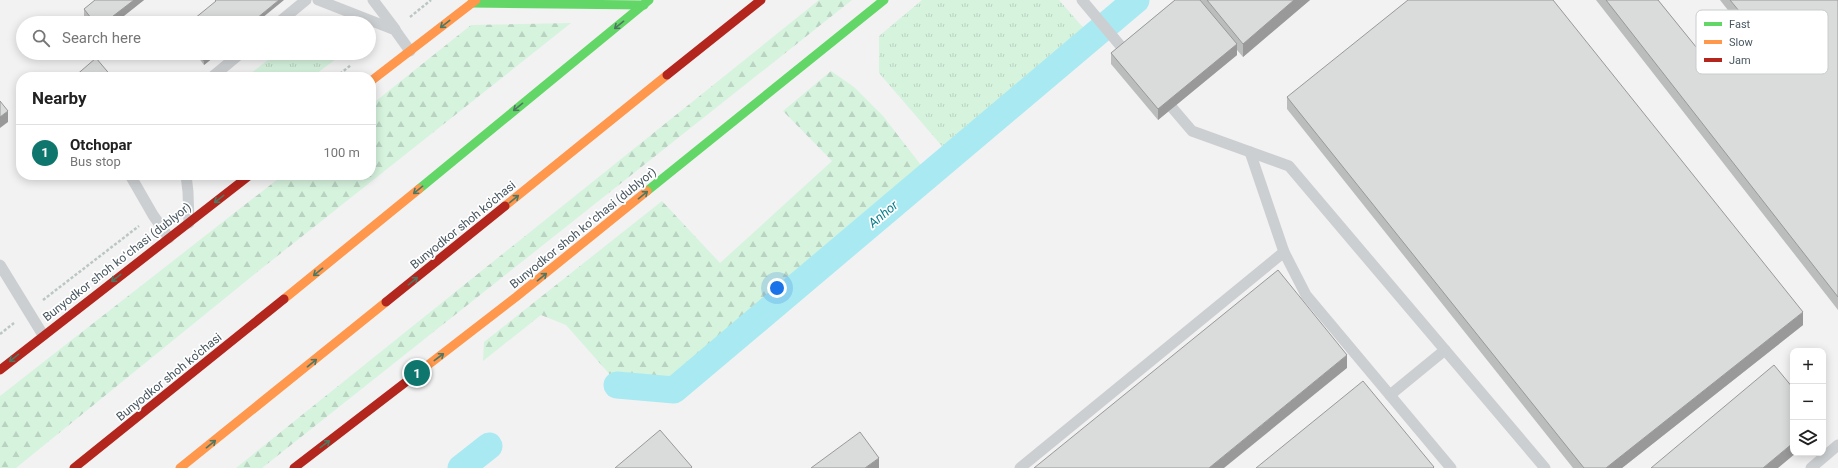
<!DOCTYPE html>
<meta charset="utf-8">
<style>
body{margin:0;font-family:Roboto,sans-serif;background:#f2f2f2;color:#222}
.controls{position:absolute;right:12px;bottom:12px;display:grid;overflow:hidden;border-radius:8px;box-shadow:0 2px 10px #0003}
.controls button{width:36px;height:36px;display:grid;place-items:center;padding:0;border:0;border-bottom:1px solid #e0e0e0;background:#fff;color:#222;font:20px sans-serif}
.you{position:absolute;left:777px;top:288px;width:14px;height:14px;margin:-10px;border:3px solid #fff;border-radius:50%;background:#1a73e8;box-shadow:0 0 0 6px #1a73e833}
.badge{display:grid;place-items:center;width:26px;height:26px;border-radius:50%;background:#0f766e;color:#fff;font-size:13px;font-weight:700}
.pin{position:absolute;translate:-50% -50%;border:2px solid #fff;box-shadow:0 1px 4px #0006}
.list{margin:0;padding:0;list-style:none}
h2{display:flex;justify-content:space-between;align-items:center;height:52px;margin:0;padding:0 16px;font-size:17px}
h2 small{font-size:13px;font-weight:400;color:#767676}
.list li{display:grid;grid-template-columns:26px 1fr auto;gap:12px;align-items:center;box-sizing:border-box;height:56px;padding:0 16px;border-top:1px solid #e0e0e0}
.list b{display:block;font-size:15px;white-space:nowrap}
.list p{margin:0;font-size:13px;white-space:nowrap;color:#767676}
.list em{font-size:13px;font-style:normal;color:#767676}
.icon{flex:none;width:22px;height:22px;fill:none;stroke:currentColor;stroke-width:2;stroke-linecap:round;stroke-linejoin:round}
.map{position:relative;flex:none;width:1838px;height:468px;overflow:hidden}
.search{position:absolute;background:#fff;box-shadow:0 2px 10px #0003;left:16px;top:16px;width:360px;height:44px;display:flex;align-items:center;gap:10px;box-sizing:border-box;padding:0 14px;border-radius:22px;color:#767676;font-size:15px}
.panel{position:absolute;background:#fff;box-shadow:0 2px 10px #0003;left:16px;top:72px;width:360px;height:108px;border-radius:16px}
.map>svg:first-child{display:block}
.grass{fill:url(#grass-tufts)}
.forest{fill:url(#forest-firs)}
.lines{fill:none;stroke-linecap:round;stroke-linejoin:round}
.canal{stroke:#a9eaf2;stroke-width:27}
.path{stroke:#bac7c2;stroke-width:2.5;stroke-dasharray:3 2;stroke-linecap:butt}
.lane{stroke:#cccfd1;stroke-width:11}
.fast{stroke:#63d668;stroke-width:9}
.slow{stroke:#ff974d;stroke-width:9}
.jam{stroke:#b3261e;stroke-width:9}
.wall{fill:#bbbcbc}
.shaded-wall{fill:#999}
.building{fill:#dadbdb;stroke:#999}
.oneway{stroke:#4f7762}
.labels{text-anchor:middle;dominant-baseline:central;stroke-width:3.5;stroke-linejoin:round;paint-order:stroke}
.street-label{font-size:12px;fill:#485760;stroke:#fff}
.water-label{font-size:13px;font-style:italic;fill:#077f8e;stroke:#fff}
.key{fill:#fff;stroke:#c8cdcf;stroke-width:1}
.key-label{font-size:11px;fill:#485760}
</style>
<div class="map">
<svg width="1838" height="468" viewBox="0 0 1838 468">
<defs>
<pattern id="grass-tufts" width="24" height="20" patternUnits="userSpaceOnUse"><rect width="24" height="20" fill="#d6f3de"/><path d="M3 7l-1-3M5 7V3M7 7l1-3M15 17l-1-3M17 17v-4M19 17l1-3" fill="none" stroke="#b9d2c1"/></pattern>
<pattern id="forest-firs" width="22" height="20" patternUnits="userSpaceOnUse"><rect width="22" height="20" fill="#d6f3de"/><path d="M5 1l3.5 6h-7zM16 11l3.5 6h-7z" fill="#b9d2c1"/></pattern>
</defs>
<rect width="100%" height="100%" fill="#f3f2f2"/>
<g class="grass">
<path d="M922 0H1059L1088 33 947 152 879 73V36Z"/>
<path d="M277 53H344L312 77H246Z"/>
</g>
<g class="forest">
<path d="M819 0H852L262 468H236Z"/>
<path d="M571 23 261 269 16 468H0V396L283 175H371V105L471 25Z"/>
<path d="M831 71 854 87 883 116 924 169 670 377H612L566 325 541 315 483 361 484 342 662 201 720 263 832 161 783 111Z"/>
</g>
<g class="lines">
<g class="canal">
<path d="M617 385 674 390 1136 0"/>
<path d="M461 468 489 446"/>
</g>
<g class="path">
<path d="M410 17 431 0"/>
<path d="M336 77 351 65"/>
<path d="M43 300 139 226"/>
<path d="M0 334 14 323"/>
</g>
<g class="lane">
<path d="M318 0 395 30 410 51"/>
<path d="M373 0 395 29"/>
<path d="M1082 0 1129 56"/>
<path d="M278 23 306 0"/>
<path d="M212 77 241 53"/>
<path d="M1163 97 1192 131 1289 166 1545 468"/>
<path d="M1250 152 1284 252 1306 295 1451 468"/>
<path d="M130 175 153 215 169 238"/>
<path d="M186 175 188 192 189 223"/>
<path d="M0 265 43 335"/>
<path d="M1390 395 1445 350"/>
<path d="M1020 468 1284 252"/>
<path d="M1811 468 1838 445"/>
</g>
<g class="fast">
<path d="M472 3 644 5"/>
<path d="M419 189 649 0"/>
<path d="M647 191 884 0"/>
</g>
<g class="slow">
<path d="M371 81 476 0"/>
<path d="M505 206 667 75"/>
<path d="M284 299 419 189"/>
<path d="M415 375 516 297 647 191"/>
<path d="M180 468 386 302"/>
</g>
<g class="jam">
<path d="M667 75 761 0"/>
<path d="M386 302 505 206"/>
<path d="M0 370 250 175"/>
<path d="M74 468 284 299"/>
<path d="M294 468 415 375"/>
</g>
</g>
<g class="wall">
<path d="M95 0H144L115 23H89L84 17V9Z"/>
<path d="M1175 0H1310L1243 57 1237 50V55L1158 120 1111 64V53Z"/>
<path d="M1596 0H1658L1705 58 1742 28 1720 0H1838V310Z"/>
<path d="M195 53H219L204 65Z"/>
<path d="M1287 97 1803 325 1622 468H1573L1287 109Z"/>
</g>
<g class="shaded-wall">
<path d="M134 0H144L115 23H104Z"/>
<path d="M279 0H284L256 23H251Z"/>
<path d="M1294 0H1310L1243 57V44Z"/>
<path d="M1237 44V55L1158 120V109Z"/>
<path d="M214 53H219L204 65V61Z"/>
<path d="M8 111V122L0 128V117Z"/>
<path d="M1803 312V325L1622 468H1606Z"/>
<path d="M1347 355V368L1224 468H1209Z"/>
<path d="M1793 443V453H1796L1778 468H1763Z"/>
<path d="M879 458V468H865Z"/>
</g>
<g class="building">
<path d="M95 0H134L104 23H95L84 9Z"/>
<path d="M215 0H279L251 23H189L216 1Z"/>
<path d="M1175 0H1200L1237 44 1158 109 1111 53Z"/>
<path d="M1207 0H1294L1243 44Z"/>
<path d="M1408 0H1553L1803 312 1606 468H1584L1287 97Z"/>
<path d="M1606 0H1658L1705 58 1749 23 1730 0H1838V297Z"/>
<path d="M198 53H214L204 61Z"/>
<path d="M96 58 112 77H74Z"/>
<path d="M0 101 8 111 0 117Z"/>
<path d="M1278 270 1347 355 1209 468H1034Z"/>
<path d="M1774 365 1793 388V443L1763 468H1651Z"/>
<path d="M1363 381 1434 467 1433 468H1256Z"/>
<path d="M660 430 692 467 691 468H615Z"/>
<path d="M860 432 879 458 865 468H811Z"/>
</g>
<defs><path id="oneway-shaft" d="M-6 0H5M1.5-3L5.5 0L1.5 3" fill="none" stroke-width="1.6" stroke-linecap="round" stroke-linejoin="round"/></defs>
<g class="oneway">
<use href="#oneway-shaft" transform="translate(445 24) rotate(142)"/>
<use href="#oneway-shaft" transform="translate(619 25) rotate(141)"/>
<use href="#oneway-shaft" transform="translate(518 107) rotate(141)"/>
<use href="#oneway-shaft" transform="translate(418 190) rotate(141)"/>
<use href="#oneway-shaft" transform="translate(643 195) rotate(-39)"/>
<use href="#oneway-shaft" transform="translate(219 199) rotate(142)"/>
<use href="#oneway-shaft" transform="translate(514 199) rotate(-39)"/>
<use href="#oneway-shaft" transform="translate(318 272) rotate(141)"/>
<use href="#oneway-shaft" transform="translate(542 277) rotate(-39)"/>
<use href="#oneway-shaft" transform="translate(116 278) rotate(142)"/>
<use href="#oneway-shaft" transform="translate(413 281) rotate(-39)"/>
<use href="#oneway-shaft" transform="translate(439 357) rotate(-37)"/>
<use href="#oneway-shaft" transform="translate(14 358) rotate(141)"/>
<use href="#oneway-shaft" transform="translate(312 363) rotate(-39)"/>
<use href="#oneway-shaft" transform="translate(211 444) rotate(-39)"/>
<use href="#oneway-shaft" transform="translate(325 444) rotate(-37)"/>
</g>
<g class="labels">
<g class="street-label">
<text transform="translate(463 225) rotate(-39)">Bunyodkor shoh ko'chasi</text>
<text transform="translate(583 228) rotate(-39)">Bunyodkor shoh koʻchasi (dublyor)</text>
<text transform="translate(117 262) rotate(-38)">Bunyodkor shoh koʻchasi (dublyor)</text>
<text transform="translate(169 377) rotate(-39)">Bunyodkor shoh ko'chasi</text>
</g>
<g class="water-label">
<text transform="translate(883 214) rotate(-40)">Anhor</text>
</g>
</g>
<rect x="1696" y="10" width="132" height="64" rx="6" class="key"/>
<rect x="1704" y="22" width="18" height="4" fill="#63d668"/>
<rect x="1704" y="40" width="18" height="4" fill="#ff974d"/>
<rect x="1704" y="58" width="18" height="4" fill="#b3261e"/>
<g class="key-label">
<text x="1729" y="28">Fast</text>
<text x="1729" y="46">Slow</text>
<text x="1729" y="64">Jam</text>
</g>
</svg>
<div class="controls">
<button>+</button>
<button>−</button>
<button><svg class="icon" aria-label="layers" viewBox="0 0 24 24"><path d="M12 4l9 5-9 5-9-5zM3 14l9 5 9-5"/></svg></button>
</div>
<div class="you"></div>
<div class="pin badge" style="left:417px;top:373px">1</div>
<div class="search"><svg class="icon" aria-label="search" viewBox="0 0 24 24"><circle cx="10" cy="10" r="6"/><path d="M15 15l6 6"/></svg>Search here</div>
<section class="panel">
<h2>Nearby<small></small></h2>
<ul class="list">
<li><span class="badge">1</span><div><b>Otchopar</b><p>Bus stop</p></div><em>100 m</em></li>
</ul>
</section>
</div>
